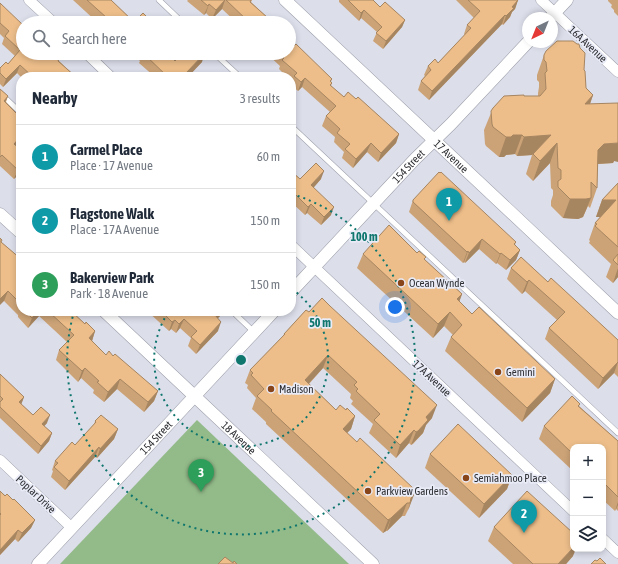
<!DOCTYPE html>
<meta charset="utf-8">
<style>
body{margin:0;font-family:"Asap Condensed",sans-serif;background:#f2f2f3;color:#1f2937}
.controls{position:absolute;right:12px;bottom:12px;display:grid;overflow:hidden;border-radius:8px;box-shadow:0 2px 6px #0003}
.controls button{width:36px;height:36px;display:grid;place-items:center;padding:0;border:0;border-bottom:1px solid #e0e1e3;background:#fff;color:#1f2937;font:20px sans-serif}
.compass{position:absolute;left:522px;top:12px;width:36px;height:36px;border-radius:50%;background:#fff;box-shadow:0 2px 6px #0003;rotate:223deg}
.you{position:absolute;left:395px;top:307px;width:14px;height:14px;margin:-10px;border:3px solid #fff;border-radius:50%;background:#1a73e8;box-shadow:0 0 0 6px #1a73e833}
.badge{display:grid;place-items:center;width:26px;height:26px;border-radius:50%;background:#ea580c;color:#fff;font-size:13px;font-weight:700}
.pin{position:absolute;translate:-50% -33px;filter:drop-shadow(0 1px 2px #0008)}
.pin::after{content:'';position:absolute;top:21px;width:14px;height:12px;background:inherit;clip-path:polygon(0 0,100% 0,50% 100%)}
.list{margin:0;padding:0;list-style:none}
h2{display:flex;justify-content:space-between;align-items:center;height:52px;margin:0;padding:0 16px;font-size:17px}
h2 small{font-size:13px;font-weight:400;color:#747a83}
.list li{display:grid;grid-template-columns:26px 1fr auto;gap:12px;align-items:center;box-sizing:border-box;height:64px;padding:0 16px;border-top:1px solid #e0e1e3}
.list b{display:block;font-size:15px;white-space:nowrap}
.list p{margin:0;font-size:13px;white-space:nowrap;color:#747a83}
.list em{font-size:13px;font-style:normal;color:#747a83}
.icon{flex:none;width:22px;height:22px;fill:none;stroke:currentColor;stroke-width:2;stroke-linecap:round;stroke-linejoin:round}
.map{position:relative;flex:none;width:618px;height:564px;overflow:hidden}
.search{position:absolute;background:#fff;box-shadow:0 2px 6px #0003;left:16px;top:16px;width:280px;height:44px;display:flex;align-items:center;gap:10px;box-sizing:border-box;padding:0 14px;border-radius:22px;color:#747a83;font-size:15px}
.panel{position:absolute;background:#fff;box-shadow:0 2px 6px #0003;left:16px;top:72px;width:280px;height:244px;border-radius:16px}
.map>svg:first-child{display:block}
.green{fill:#93bb89}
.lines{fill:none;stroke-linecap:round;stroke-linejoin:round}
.service-casing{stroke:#9c9faa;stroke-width:6}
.minor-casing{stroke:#9c9faa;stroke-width:11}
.tertiary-casing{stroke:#9c9faa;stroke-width:13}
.service{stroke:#fff;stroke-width:5}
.minor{stroke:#fff;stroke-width:10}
.tertiary{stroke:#fff;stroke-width:12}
.wall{fill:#cca377}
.shaded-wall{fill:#a68561}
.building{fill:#edbe8a;stroke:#a68561}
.ring{fill:none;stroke:#0f766e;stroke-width:2;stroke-dasharray:2 4}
.poi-dot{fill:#89451a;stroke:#e9ebf7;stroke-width:1.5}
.labels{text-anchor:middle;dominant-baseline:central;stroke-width:3.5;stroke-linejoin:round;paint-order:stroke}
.street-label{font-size:11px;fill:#2e2f33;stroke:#e9ebf7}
.poi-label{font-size:11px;fill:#2e2f33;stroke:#e9ebf7;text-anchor:start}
.centre{fill:#0f766e;stroke:#e9ebf7;stroke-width:2}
.ring-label{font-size:12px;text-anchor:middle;font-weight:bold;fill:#0f766e;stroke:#e9ebf7;stroke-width:3.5;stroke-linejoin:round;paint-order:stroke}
</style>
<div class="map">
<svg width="618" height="564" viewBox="0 0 618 564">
<rect width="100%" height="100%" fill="#dcdeea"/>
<path class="green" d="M197 420 349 564H60Z"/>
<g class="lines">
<g class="service-casing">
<g id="service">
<path d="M159 0 183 23"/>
<path d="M214 53 240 77"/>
<path d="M0 93 21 113"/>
<path d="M291 126 618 433"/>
<path d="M232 311 254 332"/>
</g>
</g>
<g class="minor-casing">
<g id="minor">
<path d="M29 0 54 23"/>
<path d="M541 0 618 72"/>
<path d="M86 53 111 77"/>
<path d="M291 245 573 511"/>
<path d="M0 460 72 528"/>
<path d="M603 539 618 553"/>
</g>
</g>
<g class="tertiary-casing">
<g id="tertiary">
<path id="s1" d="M285 0 618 313"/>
<path d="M550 18 567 0"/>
<path d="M0 214 21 233"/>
<path id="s2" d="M291 292 415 159 451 124 528 42"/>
<path id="s3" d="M104 311 373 564"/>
<path id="s4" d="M38 564 274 311"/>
</g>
</g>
<use href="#service" class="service"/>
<use href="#minor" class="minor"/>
<use href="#tertiary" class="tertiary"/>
</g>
<g class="wall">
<path d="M73 0H111L134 22 153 23H98Z"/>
<path d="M188 0H252L251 2 268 18 277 23H237L222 9 212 19 206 13 204 15 187 1Z"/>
<path d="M339 0H373L380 7 405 20 402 27 383 49 373 41 377 32 361 18 359 21 339 2Z"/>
<path d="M456 0H518L515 9 512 12 510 17 503 25 502 24 429 100 418 90 421 81 425 76 424 75 428 66 438 63 465 35 464 34 467 25 474 18Z"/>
<path d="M608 0H618V16L614 12V10L611 7 612 5 608 1Z"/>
<path d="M0 3 23 53H54L53 54 59 61 76 77H21L17 73 3 87 0 84V68L8 64 15 56 2 44 4 38 0 34Z"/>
<path d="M294 46 332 79 331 82 332 83 331 86 344 97 356 99 399 134 396 143 378 162 367 152 353 168 342 158 344 152 334 142 335 137 322 126 326 116 330 112 302 87 298 91 291 85 292 81 291 80V77H287L279 69 280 66 266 53H289Z"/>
<path d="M580 48 584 70 586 88 593 95 590 104 614 161 613 163 598 164 597 188 590 208 588 206 583 217 578 219 563 218 551 206V201L553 195V190L551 188 550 163 533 181 526 174 532 155 517 156 515 154 506 155 504 157H499L486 146 485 144 484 130 493 108 524 96H538V93L539 87V82L537 80V75L544 55Z"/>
<path d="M131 53H167L175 61 202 62 189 75 191 77H155L139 63 140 61Z"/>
<path d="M0 89 8 96 6 102 20 117 19 122 17 146 21 150V181L16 177 14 179 0 166Z"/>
<path d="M291 171 300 179H321L313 188 331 215 321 225 307 213 305 215 291 202Z"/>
<path d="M618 183V277L613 283 606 277 611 264 589 243 590 241 589 240 595 223 600 217H596L602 200Z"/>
<path d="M413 200 516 242 515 245 520 250 516 260 506 270 497 263 496 264 479 249 465 263 464 262 463 263 409 212Z"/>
<path d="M1 242 21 259V311H71L85 324 95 331 92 341 106 355 113 356 158 391 154 401 144 412 117 389 104 402 93 393 94 390 81 378 78 382 56 360 59 350 67 342 39 316 28 328 18 317V315L4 301Z"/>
<path d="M363 254 425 260 462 294 459 302 472 314 555 379 550 393 522 422 445 351 451 337 453 335 444 326 433 338 357 268Z"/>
<path d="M511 268 548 282 618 340V377L614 373 598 389 545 339 549 328 557 320 525 291 522 294 507 279Z"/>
<path d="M306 310 432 418 426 425 423 433 413 444 411 445 409 443 396 458 369 433 373 424 351 404 353 401 350 398 351 394 323 368 309 384 336 410H346L355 416 351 429 347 433 413 494 409 508 405 516H402L387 531H386L383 533 266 424V422L252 409 256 398 247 388 248 385 245 383 250 370 283 336 284 334Z"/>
<path d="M147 311H223L222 314 218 318V331L196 354 188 346 191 338 180 328 176 333 171 329 169 331Z"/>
<path d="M0 374 24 397 21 404 33 415 47 423 44 426 52 433 49 441 38 454 0 418Z"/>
<path d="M580 404 579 406 618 441V511L616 509 615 511 603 500V447H573V471L539 439 544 426Z"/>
<path d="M95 421 118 429 114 439 97 458 95 457 65 490 51 477 53 471 52 470 55 461 75 445 94 425Z"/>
<path d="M430 454 512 475 507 489 479 518 425 468Z"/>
<path d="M0 491 35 520 31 528 18 542 15 539 0 555Z"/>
<path d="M494 527 573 556 566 564H513L488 541Z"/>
</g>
<g class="shaded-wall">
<path d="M225 0 222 9 212 19 216 10Z"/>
<path d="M518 0 515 9 512 12 510 17 503 25 506 16 512 7Z"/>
<path d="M209 4 206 13 204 15 208 6Z"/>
<path d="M364 10 361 18 359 21 361 13Z"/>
<path d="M505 15 502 24 429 100 432 91Z"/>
<path d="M405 20 402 27 383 49 386 41Z"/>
<path d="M205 53 202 62 188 77 186 73Z"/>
<path d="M20 65 17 73 3 87 6 79Z"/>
<path d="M305 78 302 87 298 91 301 82Z"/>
<path d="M593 95 586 115 585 104Z"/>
<path d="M8 96 4 105V101Z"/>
<path d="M399 134 396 143 378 162 381 153Z"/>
<path d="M513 135H522L515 154 506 155 504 157H499L506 137Z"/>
<path d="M551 135 532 155 517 156 524 137Z"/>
<path d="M21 136V142L11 153 14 144Z"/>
<path d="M371 143 367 152 353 168 356 159Z"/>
<path d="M557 143 550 163 533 181 540 161Z"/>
<path d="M618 143V162L614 161 613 163 596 164 598 150 604 144Z"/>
<path d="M20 167 16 177 14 179 18 170Z"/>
<path d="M324 171 321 179 308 194 311 185Z"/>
<path d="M591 198 583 217 578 219 563 218 570 199Z"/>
<path d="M602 200H616L610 217H596Z"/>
<path d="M311 204 307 213 305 215 308 207Z"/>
<path d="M334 207 331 215 321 225 324 217Z"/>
<path d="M482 239 479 249 465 263 469 253Z"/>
<path d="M520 250 516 260 506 270 510 260Z"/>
<path d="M468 251 464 262 463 263 467 252Z"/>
<path d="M501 253 497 263 496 264 500 254Z"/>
<path d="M618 268V277L613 283Z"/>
<path d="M529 280 525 291 522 294 527 282Z"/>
<path d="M8 291 4 301 0 305V299Z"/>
<path d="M462 294 457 308V299Z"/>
<path d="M38 311H41L39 316 28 328 32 318Z"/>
<path d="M219 311H223L222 314 211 325 215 315Z"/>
<path d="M450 312 444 326 433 338 438 324Z"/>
<path d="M184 319 180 328 176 333 179 324Z"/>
<path d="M175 320 171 329 169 331 172 322Z"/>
<path d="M221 322 218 331 196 354 200 345Z"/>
<path d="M95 331 92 341 89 338Z"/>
<path d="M328 355 323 368 300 393 305 380Z"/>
<path d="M618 362 614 373 598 389 603 378Z"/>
<path d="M85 368 81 378 78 382 82 371Z"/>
<path d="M120 379 117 389 104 402 108 392Z"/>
<path d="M555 379 550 393 522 422 527 408Z"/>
<path d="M158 391 154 401 144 412 148 402Z"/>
<path d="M24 397 21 405 19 402Z"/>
<path d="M437 405 432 418 426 425 423 433 411 445 416 432 426 417Z"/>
<path d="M50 415 47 423 39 432 42 424Z"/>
<path d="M355 416 351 429 338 442 343 429Z"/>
<path d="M118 429 114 439 97 458 100 449Z"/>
<path d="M414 430 409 443 396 458 400 445Z"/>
<path d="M52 433 49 441 38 454 41 446Z"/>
<path d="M99 447 95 457 65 490 69 481Z"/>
<path d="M512 475 507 489 479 518 484 504Z"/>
<path d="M414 489 411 498 414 495 409 508 408 510 410 503 411 493Z"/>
<path d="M618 502V505L615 511Z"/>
<path d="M407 503 402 516 387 531 391 518Z"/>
<path d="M391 518 386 531 383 533 388 520Z"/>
<path d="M35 520 31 528 18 542 22 533Z"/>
<path d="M18 530 15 539 0 555V550Z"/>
<path d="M573 548V549H576L573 556 566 564H558Z"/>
</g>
<g class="building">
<path d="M87 0H111L134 22 143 13 153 23H113L108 17 107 18Z"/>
<path d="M201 0H225L216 10 209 4 208 6Z"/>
<path d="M226 0H251L250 2 268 18 270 17 277 23H250Z"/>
<path d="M348 0H373L380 7 385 2 405 20 386 41 376 33 382 27 364 10 361 13Z"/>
<path d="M468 0H518L512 7 514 8 506 16 505 15 432 91 421 81 431 70 428 66 435 59 438 63 471 28 467 25 480 11Z"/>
<path d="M0 3 23 25V53H52L59 59 58 61 76 77H33L20 65 6 79 0 73V68L6 62 8 64 20 50 5 36 9 31 0 23Z"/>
<path d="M289 41 294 46 296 44 332 79 330 81 332 83 330 85 344 97 348 92 356 99 358 97 399 134 381 153 371 143 356 159 345 149 350 144 337 133 340 129 326 116 336 106 305 78 301 82 294 76 297 73 282 60 284 58 279 53H289Z"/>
<path d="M557 41H573L577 44H579L580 48 585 53 584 70 585 71 586 88 593 95 585 104 618 103V143L604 144 598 150 597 188 591 182V198L586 199H570L558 187V181L561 179V170L558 168 557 143 540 161 533 154 551 135 524 137 522 135H513L511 137H506L493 127 492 124 491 111 493 108 504 96 524 95V96H540L546 89 545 73 547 71 546 62 544 60V55L546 51Z"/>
<path d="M143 53H167L175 61 183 53H205L186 73 191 77H168Z"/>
<path d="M0 89 8 96 4 101 20 117 17 120 21 124V136L14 144 21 150V169L20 167 18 170 2 155 0 157Z"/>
<path d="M316 163 324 171 311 185 334 207 324 217 311 204 308 207 293 192 291 195V171L300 179Z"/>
<path d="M439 172 440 173 441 172 516 242 514 244 520 250 510 260 501 253 500 254 482 239 469 253 468 251 467 252 413 202V200Z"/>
<path d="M618 183V247L595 226 597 224 595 223 616 200H602Z"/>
<path d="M389 225 417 253 419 251 426 257 424 259 462 294 457 299 472 314 479 307 555 379 527 408 451 337 462 325 450 312 438 324 363 254Z"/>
<path d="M0 238 2 240 1 242 21 259V304L8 291 0 299Z"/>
<path d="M618 254V265L613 260Z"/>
<path d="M521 257 548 282 551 278 576 301 618 340V362L603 378 549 328 565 312 529 280 527 282 511 268Z"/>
<path d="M322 298 330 306 437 405 426 417 428 420 418 431 416 432 414 430 400 445 374 420 380 414 356 391 358 389 354 385 357 382 328 355 305 380 336 410 340 405 346 410 347 408 355 416 343 429 357 442 360 438 414 489 411 493 414 495 411 498 410 503H407L391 518 388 520 271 411 272 410 257 396 264 389 251 375 253 373 250 370 285 334H284L306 310 309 312Z"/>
<path d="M25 311H38L32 318Z"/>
<path d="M48 311H71L85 324 86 322 95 331 89 338 106 355 109 351 113 356 115 354 158 391 148 402 120 379 108 392 97 382 99 381 85 368 82 371 59 350 74 335Z"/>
<path d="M161 311H219L215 315 221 322 200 345 191 337 197 331 184 319 179 324 175 320 172 322Z"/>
<path d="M0 374 24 397 19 402 33 415 41 407 50 415 42 424 52 433 41 446 0 407V402L3 399 0 396Z"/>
<path d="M572 396 580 404 578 406 618 441V497L603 482V447H573V454L544 426Z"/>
<path d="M101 415 118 429 100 449 99 447 69 481 54 467 58 463 55 461 72 442 75 445 96 422 95 421Z"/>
<path d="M458 424 512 475 484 504 430 454Z"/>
<path d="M0 491 5 496 7 494 13 500 14 499 35 520 22 533 18 530 0 550V515L1 514 0 513Z"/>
<path d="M527 491 573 533V548L558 564H533L494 527Z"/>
<path d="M225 557 233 563 234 561 237 564H218Z"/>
<path d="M600 558 606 564H591L595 560 597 561Z"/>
</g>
<g class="ring">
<path d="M292 289A87 87 0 1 1 169 311"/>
<path d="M292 194A174 174 0 1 1 74 312"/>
</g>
<g class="poi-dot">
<circle cx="401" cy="283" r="4"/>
<circle cx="498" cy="372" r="4"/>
<circle cx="271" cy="389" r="4"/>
<circle cx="466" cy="478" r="4"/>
<circle cx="368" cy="491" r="4"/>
</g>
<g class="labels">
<g class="street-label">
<text transform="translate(588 44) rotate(43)">16A Avenue</text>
<text stroke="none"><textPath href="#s1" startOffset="228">17 Avenue</textPath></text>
<text stroke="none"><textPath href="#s2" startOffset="172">154 Street</textPath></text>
<text transform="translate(432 378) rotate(43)">17A Avenue</text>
<text stroke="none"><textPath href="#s4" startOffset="173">154 Street</textPath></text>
<text stroke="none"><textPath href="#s3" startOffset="185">18 Avenue</textPath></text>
<text transform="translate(36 494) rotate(43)">Poplar Drive</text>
</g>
<g class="poi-label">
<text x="409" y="283">Ocean Wynde</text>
<text x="506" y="372">Gemini</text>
<text x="279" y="389">Madison</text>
<text x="474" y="478">Semiahmoo Place</text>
<text x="376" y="491">Parkview Gardens</text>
</g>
</g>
<circle cx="241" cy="360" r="6" class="centre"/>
<g class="ring-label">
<text x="364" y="241">100 m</text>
<text x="320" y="327">50 m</text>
</g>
</svg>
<div class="controls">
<button>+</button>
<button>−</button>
<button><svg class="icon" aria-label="layers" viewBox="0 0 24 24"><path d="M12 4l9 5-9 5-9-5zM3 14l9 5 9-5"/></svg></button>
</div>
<svg class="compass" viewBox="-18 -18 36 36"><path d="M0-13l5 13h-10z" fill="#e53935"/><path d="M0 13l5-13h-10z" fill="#747a83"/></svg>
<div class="you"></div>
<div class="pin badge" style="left:449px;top:221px;background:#0f9aa8">1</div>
<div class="pin badge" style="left:524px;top:533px;background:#0f9aa8">2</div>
<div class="pin badge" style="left:201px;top:492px;background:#2e9e5b">3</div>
<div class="search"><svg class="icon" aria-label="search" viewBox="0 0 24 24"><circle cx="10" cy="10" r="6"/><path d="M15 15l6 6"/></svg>Search here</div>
<section class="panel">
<h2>Nearby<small>3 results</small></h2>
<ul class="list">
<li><span class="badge" style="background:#0f9aa8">1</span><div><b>Carmel Place</b><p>Place · 17 Avenue</p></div><em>60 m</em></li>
<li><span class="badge" style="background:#0f9aa8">2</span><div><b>Flagstone Walk</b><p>Place · 17A Avenue</p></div><em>150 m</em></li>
<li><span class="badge" style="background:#2e9e5b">3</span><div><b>Bakerview Park</b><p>Park · 18 Avenue</p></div><em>150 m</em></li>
</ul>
</section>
</div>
